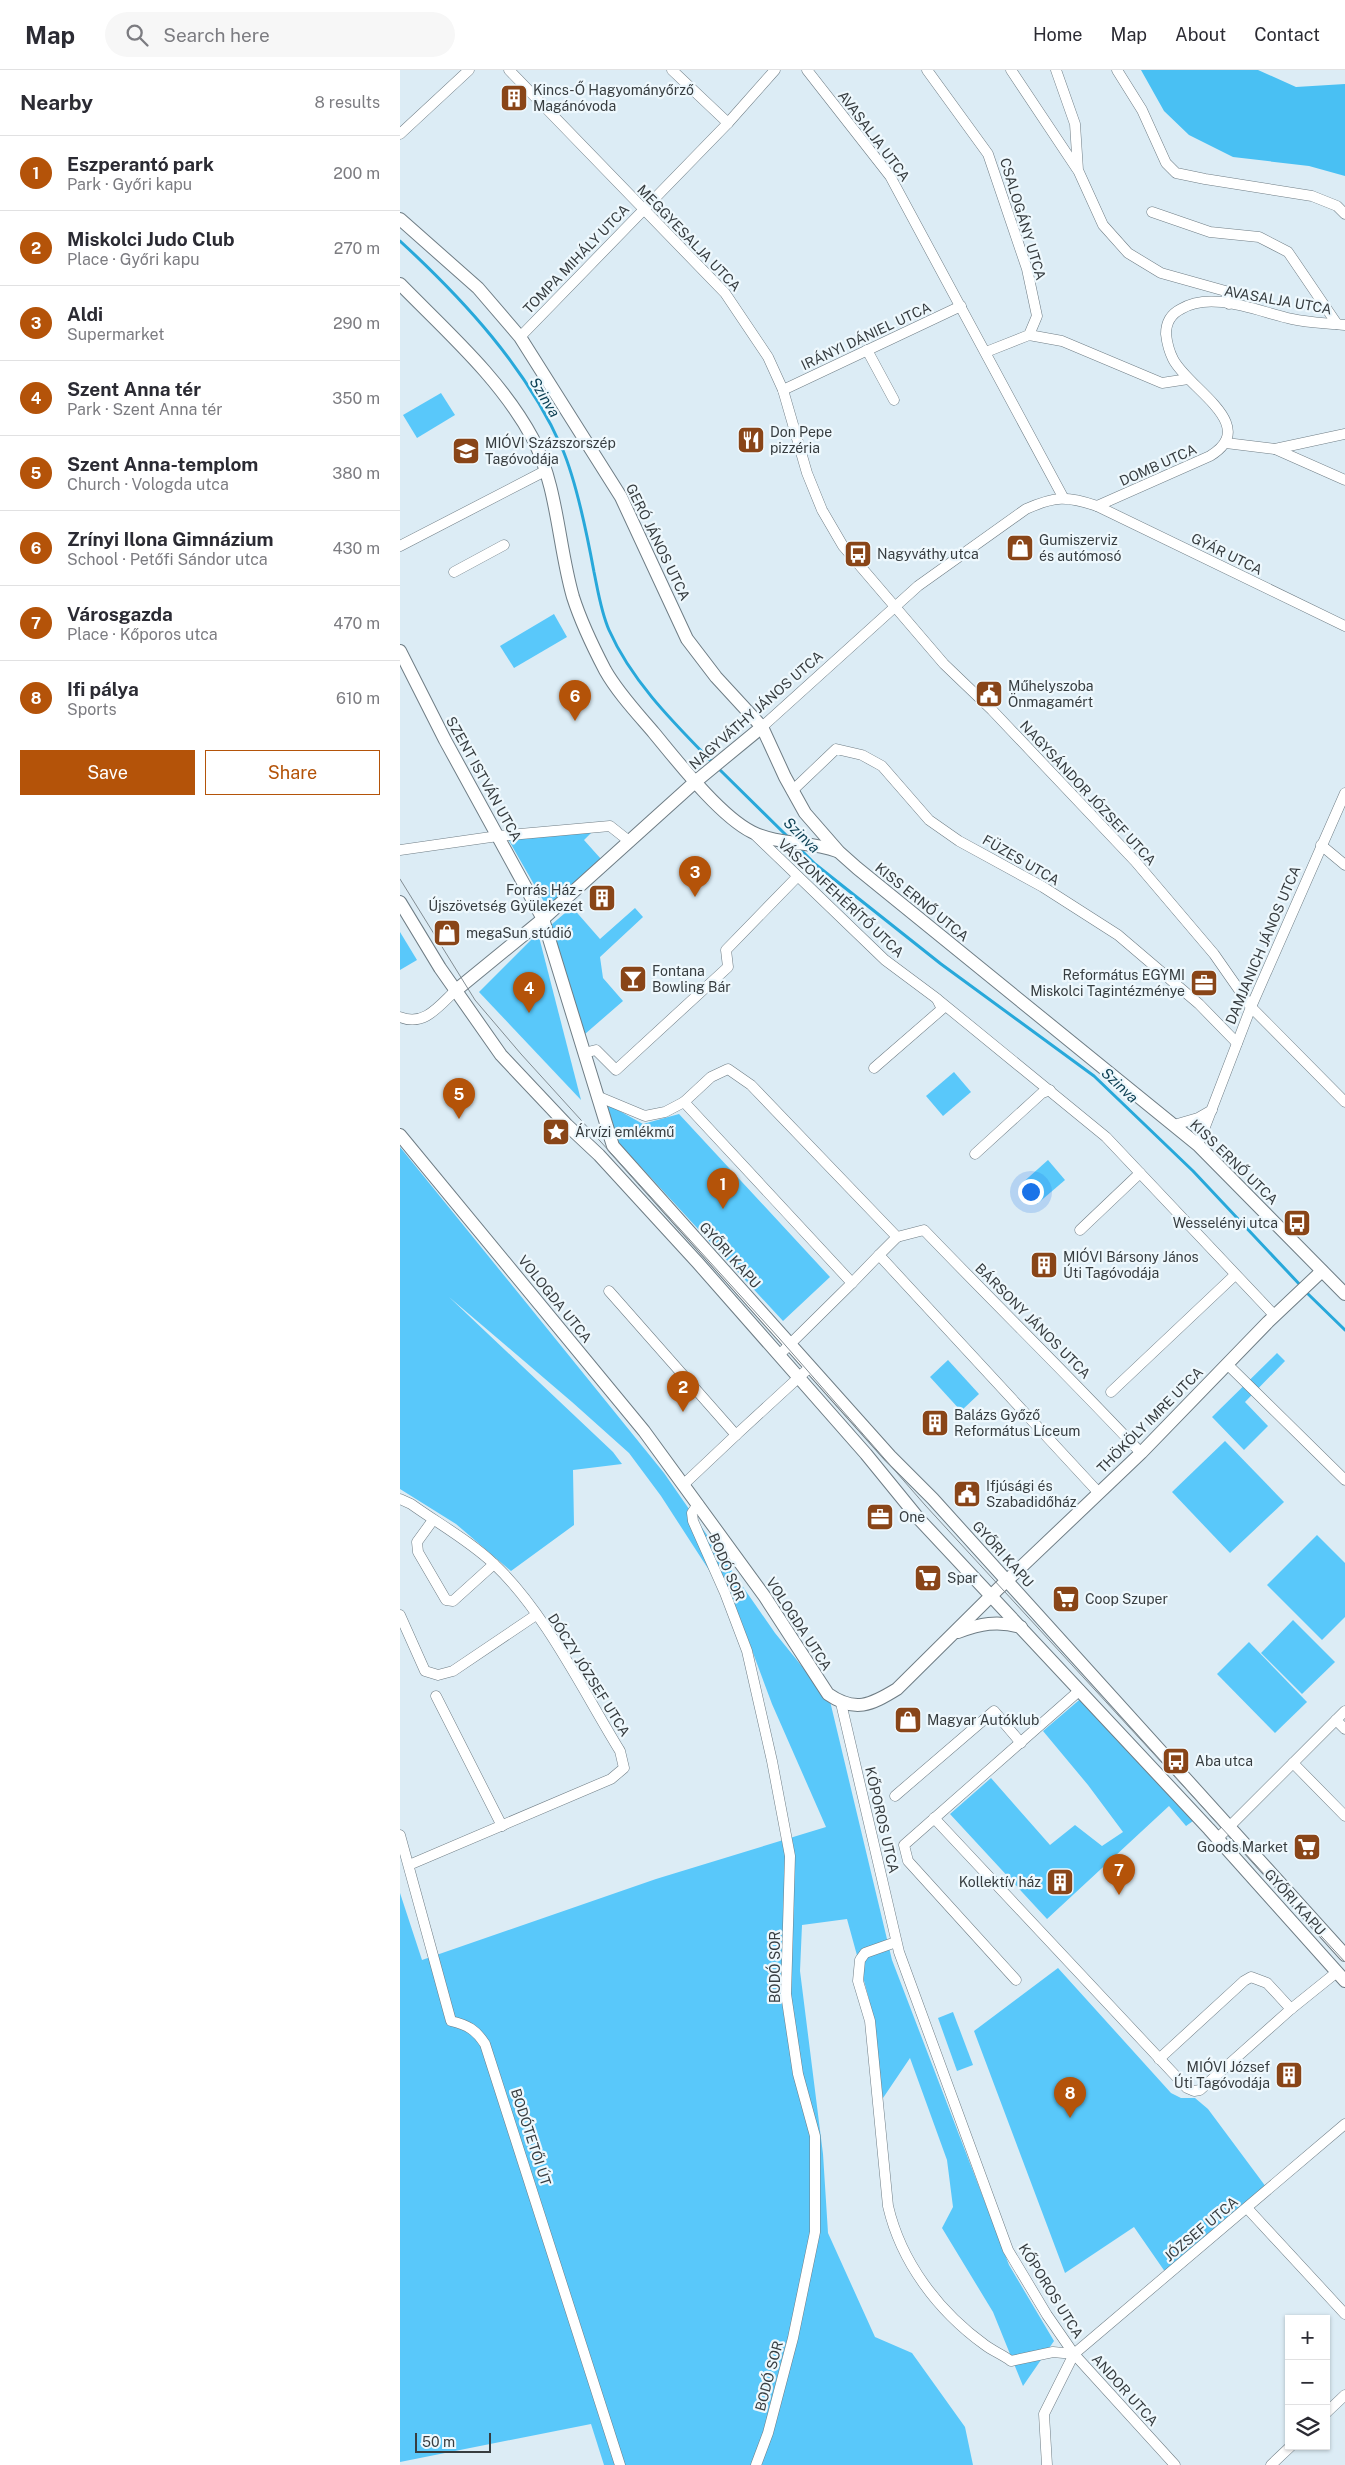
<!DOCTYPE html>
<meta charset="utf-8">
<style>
body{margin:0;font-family:"Public Sans",sans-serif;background:#f7f7f7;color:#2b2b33}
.controls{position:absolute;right:15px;bottom:15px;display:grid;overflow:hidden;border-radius:0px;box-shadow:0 1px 4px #0004}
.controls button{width:45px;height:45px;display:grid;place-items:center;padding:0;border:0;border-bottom:1px solid #e1e1e2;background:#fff;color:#2b2b33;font:25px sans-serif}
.scale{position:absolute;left:15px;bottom:12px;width:76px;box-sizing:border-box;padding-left:5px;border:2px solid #373d40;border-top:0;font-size:14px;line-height:18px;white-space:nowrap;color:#373d40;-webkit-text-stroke:4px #eef8fd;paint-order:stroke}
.you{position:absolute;left:630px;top:1121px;width:18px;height:18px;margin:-12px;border:4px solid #fff;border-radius:50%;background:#1a73e8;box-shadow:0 0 0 8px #1a73e833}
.badge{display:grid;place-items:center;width:32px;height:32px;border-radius:50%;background:#b45309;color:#fff;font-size:16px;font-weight:700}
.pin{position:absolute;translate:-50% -41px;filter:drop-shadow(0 1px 2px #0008)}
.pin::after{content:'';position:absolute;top:26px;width:18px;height:15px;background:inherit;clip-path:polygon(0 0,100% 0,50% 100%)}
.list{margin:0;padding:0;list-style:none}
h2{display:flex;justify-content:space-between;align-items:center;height:65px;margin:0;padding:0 20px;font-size:21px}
h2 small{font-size:16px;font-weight:400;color:#7c7c81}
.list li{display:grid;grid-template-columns:32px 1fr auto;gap:15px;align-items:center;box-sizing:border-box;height:75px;padding:0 20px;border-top:1px solid #e1e1e2}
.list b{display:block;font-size:19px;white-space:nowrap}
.list p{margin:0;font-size:16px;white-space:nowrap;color:#7c7c81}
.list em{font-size:16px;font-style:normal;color:#7c7c81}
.actions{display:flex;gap:10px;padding:15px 20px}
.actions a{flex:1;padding:11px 0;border:1px solid #b45309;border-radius:0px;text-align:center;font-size:18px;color:#b45309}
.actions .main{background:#b45309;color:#fff}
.icon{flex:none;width:28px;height:28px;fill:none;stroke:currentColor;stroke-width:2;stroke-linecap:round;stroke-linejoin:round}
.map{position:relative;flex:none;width:945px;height:2395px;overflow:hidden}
header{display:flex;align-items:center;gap:30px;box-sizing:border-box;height:70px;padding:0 25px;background:#fff;border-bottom:1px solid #e1e1e2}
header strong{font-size:24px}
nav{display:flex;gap:28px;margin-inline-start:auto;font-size:18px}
.search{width:350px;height:45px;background:#f7f7f7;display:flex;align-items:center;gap:12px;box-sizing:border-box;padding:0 18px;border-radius:28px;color:#7c7c81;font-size:19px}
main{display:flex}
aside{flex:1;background:#fff}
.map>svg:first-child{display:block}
.green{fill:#59c8fa}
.forest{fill:#49c0f3}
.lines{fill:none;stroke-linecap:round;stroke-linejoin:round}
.stream{stroke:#28a8da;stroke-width:3}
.minor-casing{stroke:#6f7d85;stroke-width:11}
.tertiary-casing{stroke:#6f7d85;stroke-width:14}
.minor{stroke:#fff;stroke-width:10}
.tertiary{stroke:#fff;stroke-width:12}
.tram{stroke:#828c92;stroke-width:1}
.labels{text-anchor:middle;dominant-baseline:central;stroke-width:4.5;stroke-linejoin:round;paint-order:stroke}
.poi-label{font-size:14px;fill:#373d40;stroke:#eef8fd;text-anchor:start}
.street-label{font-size:14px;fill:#373d40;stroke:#eef8fd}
.water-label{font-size:15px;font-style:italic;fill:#0b3f53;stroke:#eef8fd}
</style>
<header>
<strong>Map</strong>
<div class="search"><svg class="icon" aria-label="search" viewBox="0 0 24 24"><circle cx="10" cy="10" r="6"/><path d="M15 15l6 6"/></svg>Search here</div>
<nav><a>Home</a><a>Map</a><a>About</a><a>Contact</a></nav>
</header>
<main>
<aside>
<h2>Nearby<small>8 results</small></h2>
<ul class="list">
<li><span class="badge">1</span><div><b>Eszperantó park</b><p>Park · Győri kapu</p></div><em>200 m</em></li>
<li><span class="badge">2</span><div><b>Miskolci Judo Club</b><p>Place · Győri kapu</p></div><em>270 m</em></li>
<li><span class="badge">3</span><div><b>Aldi</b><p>Supermarket</p></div><em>290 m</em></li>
<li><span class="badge">4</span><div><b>Szent Anna tér</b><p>Park · Szent Anna tér</p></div><em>350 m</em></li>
<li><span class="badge">5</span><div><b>Szent Anna-templom</b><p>Church · Vologda utca</p></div><em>380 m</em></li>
<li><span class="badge">6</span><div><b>Zrínyi Ilona Gimnázium</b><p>School · Petőfi Sándor utca</p></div><em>430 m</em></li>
<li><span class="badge">7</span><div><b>Városgazda</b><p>Place · Kőporos utca</p></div><em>470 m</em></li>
<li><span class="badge">8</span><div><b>Ifi pálya</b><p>Sports</p></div><em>610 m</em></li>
</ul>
<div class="actions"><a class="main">Save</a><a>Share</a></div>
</aside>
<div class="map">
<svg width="945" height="2395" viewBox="0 0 945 2395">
<rect width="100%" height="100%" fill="#dcecf5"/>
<g class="green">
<path d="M41 323 55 345 17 368 3 345Z"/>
<path d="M154 544 167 567 114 598 100 576Z"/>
<path d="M193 761 184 770 201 789 147 837 108 769Z"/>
<path d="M172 837 200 869 235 838 243 847 200 887 203 908 223 931 185 964 151 855Z"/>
<path d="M0 862 17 890 0 900Z"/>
<path d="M138 863 181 1030 79 922Z"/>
<path d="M554 1002 571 1022 543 1046 526 1026Z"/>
<path d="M207 1034 243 1054 279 1044 430 1207 383 1251 216 1070Z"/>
<path d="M0 1077 264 1403 375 1563 430 1631 492 1890 609 2195 654 2271 623 2316 593 2242 542 2158 553 2137 547 2090 510 1988 481 2031 469 1929 447 1849 402 1855 400 1901 423 2084 428 2163 475 2267 512 2283 565 2357 573 2395H204L191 2354 0 2392V1823L22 1890 256 1809 426 1757 372 1634 340 1548 261 1426 229 1383 172 1332 49 1227 213 1382 222 1394 173 1400 174 1455 111 1501 56 1454 0 1419Z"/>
<path d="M648 1090 665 1110 637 1134 620 1115Z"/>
<path d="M877 1283 885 1291 845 1332 868 1356 844 1380 812 1347Z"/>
<path d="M548 1290 579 1324 561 1341 530 1307Z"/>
<path d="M825 1371 884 1432 830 1483 772 1422Z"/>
<path d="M917 1465 945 1493V1547L922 1570 867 1515Z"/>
<path d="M893 1550 935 1592 902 1624 861 1583Z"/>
<path d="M849 1572 907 1632 875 1663 817 1604Z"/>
<path d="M685 1625 793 1751 786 1756 769 1736 647 1849 550 1744 591 1708 650 1775 675 1755 702 1776 723 1762 688 1715 643 1661Z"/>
<path d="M658 1898 771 2023 781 2028H795L808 2039 869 2121 770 2209 734 2157 665 2203 574 1961Z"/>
<path d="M553 1942 573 1995 557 2001 538 1948Z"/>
</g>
<path class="forest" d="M741 0H858L896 17 945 14V106L909 96 833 87 789 65 764 41Z"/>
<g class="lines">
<g class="stream">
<path d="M0 171C64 230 126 297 162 378 177 413 187 464 194 502 198 521 201 542 209 560 232 612 275 654 313 693"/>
<path d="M318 698 388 767"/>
<path d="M398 777 415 794 541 894 694 1006 793 1101 902 1217"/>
<path d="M906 1222 945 1260"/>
</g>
<g class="minor-casing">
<g id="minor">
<path d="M109 0 325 223 368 287 383 320 407 403 422 440 443 476 544 594 592 640 735 791 814 884 851 937 945 1032"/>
<path d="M272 0 328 53"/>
<path d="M407 0 490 106 663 427"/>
<path d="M527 0 588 84 627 199 637 246 629 265"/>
<path d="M611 0 677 99"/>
<path d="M656 0 675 54 678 100 703 155 728 183 761 203 829 222V234"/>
<path d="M717 0 742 40 766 93 776 103 805 109 912 126 937 136 945 144"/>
<path d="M0 64 69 0"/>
<path d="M752 142 810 162 859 167 888 182 937 254"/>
<path d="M120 267 328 53 375 0"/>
<path d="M467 280 494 330"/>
<path d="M586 282 629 265 662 271 762 313 788 309"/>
<path d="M383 320 561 236"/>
<path d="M826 373 875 379 945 364"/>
<path d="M875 379 945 410"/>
<path d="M697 436 810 386C861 355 788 319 773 289 769 281 767 273 766 264 766 253 771 244 781 239 812 220 859 242 892 249 909 253 928 253 945 255"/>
<path d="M0 476 145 401"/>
<path d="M54 502 104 475"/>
<path d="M362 657 518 516 626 439C655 426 667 426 697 436L945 556"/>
<path d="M392 721 436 679 462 685 482 696 529 750 559 771 643 817 718 865 799 934 837 973"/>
<path d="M353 763 485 890 536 928 706 1067 875 1246"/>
<path d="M921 775 945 795"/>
<path d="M0 780 98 766 210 756 229 771"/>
<path d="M0 947C24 957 39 936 55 921"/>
<path d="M184 983 196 980 216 1000 328 897 326 880 397 807"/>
<path d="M474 998 542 939 537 929"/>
<path d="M197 1026 245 1046 265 1042 284 1032 311 1007 328 999 351 1015 497 1167 524 1160C596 1235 670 1307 741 1383"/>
<path d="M284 1032 452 1213 479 1185 698 1422"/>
<path d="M774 1055 798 1048 812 1040"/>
<path d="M798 1075 851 937 945 723"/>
<path d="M575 1084 642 1023 650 1020"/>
<path d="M680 1160 740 1103"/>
<path d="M479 1185 497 1167"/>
<path d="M209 1221 336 1365 410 1297"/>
<path d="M379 1285 452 1213"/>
<path d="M827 1294 945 1410"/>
<path d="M711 1322 835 1205"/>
<path d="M283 1415 336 1365"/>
<path d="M0 1429 11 1434C39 1454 70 1471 94 1494 145 1542 183 1621 220 1681L224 1698 211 1709 9 1795"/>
<path d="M298 1434 292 1443 293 1451 325 1523 347 1581 372 1691 390 1786 386 1924 398 2004 415 2066V2162L393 2268 368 2363 356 2395"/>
<path d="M33 1450 17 1472 18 1482 46 1530 53 1531 94 1494"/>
<path d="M0 1545 25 1601 38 1605 53 1601 136 1545"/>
<path d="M36 1626 102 1756"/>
<path d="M441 1633 499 1882 608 2180 647 2245 674 2284 775 2395"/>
<path d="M936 1650 945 1659"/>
<path d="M893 1693 945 1746"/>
<path d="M495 1726 594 1641 621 1673"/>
<path d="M534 1748 787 2018 794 2021 800 2020 891 1939 937 1902"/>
<path d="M0 1765 51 1951C68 1955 76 1960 85 1974L220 2395"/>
<path d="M817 1769 945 1641"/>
<path d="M496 1872 465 1883 460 1890 458 1911 470 1951 488 2136C501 2192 538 2241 585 2275 593 2281 603 2285 611 2291L653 2282 674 2284"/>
<path d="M616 1910 508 1791 504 1775 680 1620"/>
<path d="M759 1989 844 1911 851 1907 867 1913 891 1939"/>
<path d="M847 2138 945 2244"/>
<path d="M926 2343 945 2325"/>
<path d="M647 2395 644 2344 674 2284 945 2054"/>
<path d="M871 2395 891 2376"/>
</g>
</g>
<g class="tertiary-casing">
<g id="tertiary">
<path d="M0 149 78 218 120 267 221 427 287 569 316 607 362 657 385 707 405 743 439 782 457 798 798 1075 945 1224"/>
<path d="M0 214C47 262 101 309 133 369 158 418 158 475 173 527 181 552 193 577 205 600 218 623 237 643 254 663 278 692 320 746 352 762 378 775 410 771 437 781"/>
<path d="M0 581 45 670 143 849 213 1076 490 1386 533 1429 945 1885"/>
<path d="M0 832 40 898 101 985 167 1055 199 1085 298 1193 466 1384 519 1449 809 1759 945 1911"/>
<path d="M55 921 143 849 295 712 362 657"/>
<path d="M0 1065 244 1361 365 1527 428 1624C455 1643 471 1635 497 1619L598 1519 741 1383 868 1252 922 1201"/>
<path d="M558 1562C580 1554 597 1550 621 1557"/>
</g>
</g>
<use href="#minor" class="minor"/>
<use href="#tertiary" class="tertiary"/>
<path class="tram" d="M0 809 75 930 121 984 379 1268 525 1435 945 1892"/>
</g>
<defs>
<g id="building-square" transform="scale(1.4375)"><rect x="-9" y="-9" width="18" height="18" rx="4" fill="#894518" stroke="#eef8fd"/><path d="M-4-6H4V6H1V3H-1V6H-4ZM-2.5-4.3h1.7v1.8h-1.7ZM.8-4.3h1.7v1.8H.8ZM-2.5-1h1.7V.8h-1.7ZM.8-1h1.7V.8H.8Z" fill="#fff"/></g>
<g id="restaurant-square" transform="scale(1.4375)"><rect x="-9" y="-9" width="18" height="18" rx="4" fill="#894518" stroke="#eef8fd"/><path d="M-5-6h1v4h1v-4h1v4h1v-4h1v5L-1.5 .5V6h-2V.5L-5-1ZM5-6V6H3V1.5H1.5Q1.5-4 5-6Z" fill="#fff"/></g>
<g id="school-square" transform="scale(1.4375)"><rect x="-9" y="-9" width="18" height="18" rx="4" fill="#894518" stroke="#eef8fd"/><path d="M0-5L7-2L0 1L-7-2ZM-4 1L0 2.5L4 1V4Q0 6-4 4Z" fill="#fff"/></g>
<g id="shop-square" transform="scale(1.4375)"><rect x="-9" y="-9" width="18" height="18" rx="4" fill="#894518" stroke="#eef8fd"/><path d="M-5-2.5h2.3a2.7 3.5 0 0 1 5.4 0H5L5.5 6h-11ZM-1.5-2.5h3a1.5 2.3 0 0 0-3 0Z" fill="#fff"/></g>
<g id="bus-square" transform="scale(1.4375)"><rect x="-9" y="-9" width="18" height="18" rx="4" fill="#894518" stroke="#eef8fd"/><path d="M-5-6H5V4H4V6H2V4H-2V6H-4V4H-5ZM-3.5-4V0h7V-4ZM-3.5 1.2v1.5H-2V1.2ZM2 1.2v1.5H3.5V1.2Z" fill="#fff"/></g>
<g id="civic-square" transform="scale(1.4375)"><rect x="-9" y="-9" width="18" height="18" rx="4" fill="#894518" stroke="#eef8fd"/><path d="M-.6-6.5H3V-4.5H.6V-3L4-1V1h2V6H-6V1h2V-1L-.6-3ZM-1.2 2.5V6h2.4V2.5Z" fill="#fff"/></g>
<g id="bar-square" transform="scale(1.4375)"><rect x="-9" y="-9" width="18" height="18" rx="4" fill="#894518" stroke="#eef8fd"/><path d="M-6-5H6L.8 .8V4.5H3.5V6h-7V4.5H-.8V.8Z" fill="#fff"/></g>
<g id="office-square" transform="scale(1.4375)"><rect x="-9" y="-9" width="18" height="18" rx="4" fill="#894518" stroke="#eef8fd"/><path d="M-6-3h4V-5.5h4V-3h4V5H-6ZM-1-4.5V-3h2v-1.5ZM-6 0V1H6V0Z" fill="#fff"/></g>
<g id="sight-square" transform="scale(1.4375)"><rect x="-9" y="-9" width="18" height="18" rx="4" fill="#894518" stroke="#eef8fd"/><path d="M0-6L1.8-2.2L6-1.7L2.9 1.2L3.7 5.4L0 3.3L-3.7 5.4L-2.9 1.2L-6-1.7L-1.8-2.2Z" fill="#fff"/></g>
<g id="supermarket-square" transform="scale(1.4375)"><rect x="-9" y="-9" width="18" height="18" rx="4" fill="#894518" stroke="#eef8fd"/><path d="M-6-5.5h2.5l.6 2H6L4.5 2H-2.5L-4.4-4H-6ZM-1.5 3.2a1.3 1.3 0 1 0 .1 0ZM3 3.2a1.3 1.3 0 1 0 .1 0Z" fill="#fff"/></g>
</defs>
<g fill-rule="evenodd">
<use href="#building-square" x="114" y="28"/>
<use href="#restaurant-square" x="351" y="370"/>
<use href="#school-square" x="66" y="381"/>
<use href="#shop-square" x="620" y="478"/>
<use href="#bus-square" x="458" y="484"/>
<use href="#civic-square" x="589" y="624"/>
<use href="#building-square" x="202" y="828"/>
<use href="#shop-square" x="47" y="863"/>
<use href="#bar-square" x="233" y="909"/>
<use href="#office-square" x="804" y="913"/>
<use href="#sight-square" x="156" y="1062"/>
<use href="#bus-square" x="897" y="1153"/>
<use href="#building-square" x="644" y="1195"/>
<use href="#building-square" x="535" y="1353"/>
<use href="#civic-square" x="567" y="1424"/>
<use href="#office-square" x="480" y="1447"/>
<use href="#supermarket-square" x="528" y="1508"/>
<use href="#supermarket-square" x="666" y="1529"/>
<use href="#shop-square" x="508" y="1650"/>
<use href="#bus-square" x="776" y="1691"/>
<use href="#supermarket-square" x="907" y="1777"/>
<use href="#building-square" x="660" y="1812"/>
<use href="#building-square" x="889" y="2005"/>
</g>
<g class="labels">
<g class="poi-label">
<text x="133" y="20">Kincs-Ő Hagyományőrző<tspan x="133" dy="16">Magánóvoda</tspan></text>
<text x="370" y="362">Don Pepe<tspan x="370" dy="16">pizzéria</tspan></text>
<text x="85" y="373">MIÓVI Százszorszép<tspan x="85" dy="16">Tagóvodája</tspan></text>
<text x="639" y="470">Gumiszerviz<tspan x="639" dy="16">és autómosó</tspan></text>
<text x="477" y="484">Nagyváthy utca</text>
<text x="608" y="616">Műhelyszoba<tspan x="608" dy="16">Önmagamért</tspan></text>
<text x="183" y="820" text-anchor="end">Forrás Ház -<tspan x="183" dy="16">Újszövetség Gyülekezet</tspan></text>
<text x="66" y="863">megaSun stúdió</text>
<text x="252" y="901">Fontana<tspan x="252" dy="16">Bowling Bár</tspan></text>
<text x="785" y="905" text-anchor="end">Református EGYMI<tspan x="785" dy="16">Miskolci Tagintézménye</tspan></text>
<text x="175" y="1062">Árvízi emlékmű</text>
<text x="878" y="1153" text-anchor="end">Wesselényi utca</text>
<text x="663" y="1187">MIÓVI Bársony János<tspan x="663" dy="16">Úti Tagóvodája</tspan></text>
<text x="554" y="1345">Balázs Győző<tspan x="554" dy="16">Református Líceum</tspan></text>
<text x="586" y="1416">Ifjúsági és<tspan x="586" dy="16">Szabadidőház</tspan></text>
<text x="499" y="1447">One</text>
<text x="547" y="1508">Spar</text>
<text x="685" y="1529">Coop Szuper</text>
<text x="527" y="1650">Magyar Autóklub</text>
<text x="795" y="1691">Aba utca</text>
<text x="888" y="1777" text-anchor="end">Goods Market</text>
<text x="641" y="1812" text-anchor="end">Kollektív ház</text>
<text x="870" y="1997" text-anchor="end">MIÓVI József<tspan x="870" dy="16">Úti Tagóvodája</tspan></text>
</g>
<g class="street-label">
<text transform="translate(474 66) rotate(53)">AVASALJA UTCA</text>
<text transform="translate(623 149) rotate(73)">CSALOGÁNY UTCA</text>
<text transform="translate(289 168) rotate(46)">MEGGYESALJA UTCA</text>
<text transform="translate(176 189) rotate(-46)">TOMPA MIHÁLY UTCA</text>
<text transform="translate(878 230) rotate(10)">AVASALJA UTCA</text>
<text transform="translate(466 266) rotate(-25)">IRÁNYI DÁNIEL UTCA</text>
<text transform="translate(758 395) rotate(-24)">DOMB UTCA</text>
<text transform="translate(258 472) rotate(64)">GERÓ JÁNOS UTCA</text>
<text transform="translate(827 484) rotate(26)">GYÁR UTCA</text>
<text transform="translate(356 640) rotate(-41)">NAGYVÁTHY JÁNOS UTCA</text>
<text transform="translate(84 709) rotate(61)">SZENT ISTVÁN UTCA</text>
<text transform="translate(688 723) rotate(47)">NAGYSÁNDOR JÓZSEF UTCA</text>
<text transform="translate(621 790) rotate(30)">FÜZES UTCA</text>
<text transform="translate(441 828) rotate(43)">VÁSZONFEHÉRÍTŐ UTCA</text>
<text transform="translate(522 832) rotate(39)">KISS ERNŐ UTCA</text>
<text transform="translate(863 875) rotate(-67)">DAMJANICH JÁNOS UTCA</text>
<text transform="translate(834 1092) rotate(44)">KISS ERNŐ UTCA</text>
<text transform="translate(330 1185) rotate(48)">GYŐRI KAPU</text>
<text transform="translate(155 1229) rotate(51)">VOLOGDA UTCA</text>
<text transform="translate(633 1251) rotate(45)">BÁRSONY JÁNOS UTCA</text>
<text transform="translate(750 1350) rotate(-45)">THÖKÖLY IMRE UTCA</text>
<text transform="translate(603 1484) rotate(48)">GYŐRI KAPU</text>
<text transform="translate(327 1497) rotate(67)">BODÓ SOR</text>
<text transform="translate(399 1554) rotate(57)">VOLOGDA UTCA</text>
<text transform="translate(189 1605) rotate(58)">DÓCZY JÓZSEF UTCA</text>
<text transform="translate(482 1750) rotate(77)">KŐPOROS UTCA</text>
<text transform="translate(895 1832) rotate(48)">GYŐRI KAPU</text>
<text transform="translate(375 1897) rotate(-90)">BODÓ SOR</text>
<text transform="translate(131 2067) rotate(72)">BODÓTETŐI ÚT</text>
<text transform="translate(801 2159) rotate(-40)">JÓZSEF UTCA</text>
<text transform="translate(651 2221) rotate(58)">KŐPOROS UTCA</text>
<text transform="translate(369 2306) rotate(-75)">BODÓ SOR</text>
<text transform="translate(725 2320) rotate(48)">ANDOR UTCA</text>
</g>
<g class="water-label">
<text transform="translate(145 327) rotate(59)">Szinva</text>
<text transform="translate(402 765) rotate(44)">Szinva</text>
<text transform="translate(720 1015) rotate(43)">Szinva</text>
</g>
</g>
</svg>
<div class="controls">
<button>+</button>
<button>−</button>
<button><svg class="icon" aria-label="layers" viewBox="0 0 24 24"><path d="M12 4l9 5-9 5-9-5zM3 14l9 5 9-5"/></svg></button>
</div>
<div class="scale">50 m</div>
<div class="you"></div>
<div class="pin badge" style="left:323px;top:1139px">1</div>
<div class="pin badge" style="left:283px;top:1342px">2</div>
<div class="pin badge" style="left:295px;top:827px">3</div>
<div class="pin badge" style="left:129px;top:943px">4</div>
<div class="pin badge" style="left:59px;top:1049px">5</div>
<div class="pin badge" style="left:175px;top:651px">6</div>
<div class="pin badge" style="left:719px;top:1825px">7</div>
<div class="pin badge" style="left:670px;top:2048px">8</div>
</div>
</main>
